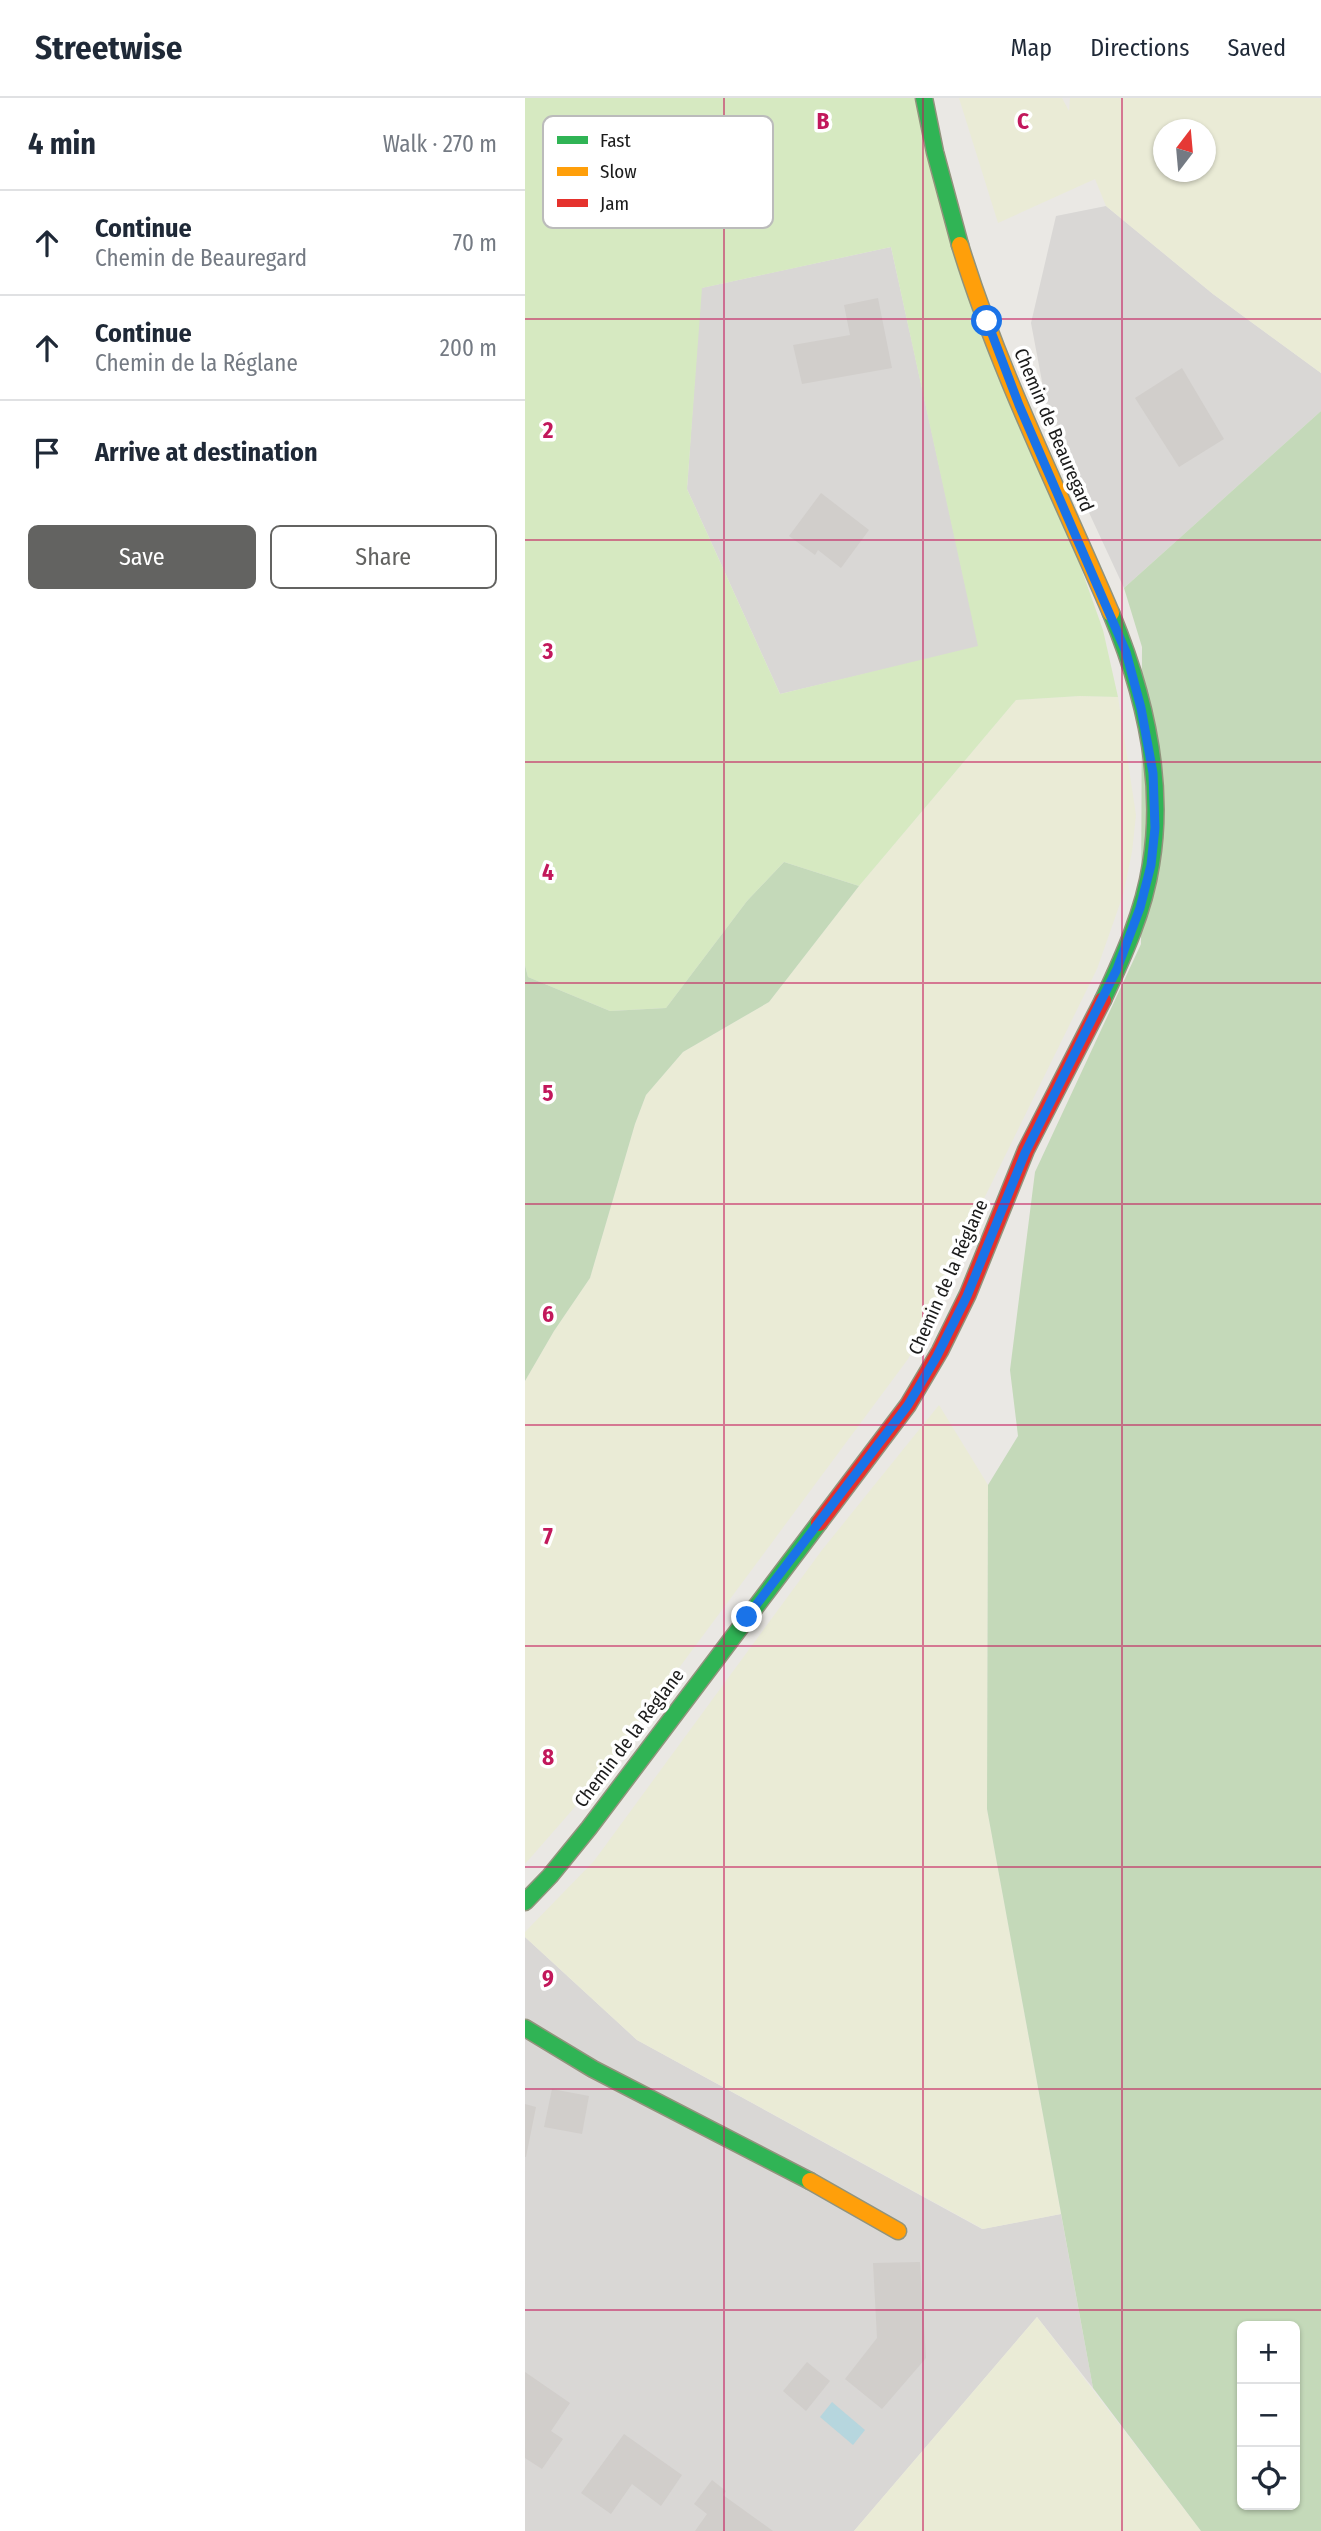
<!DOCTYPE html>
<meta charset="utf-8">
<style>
body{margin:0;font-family:"Fira Sans Condensed",sans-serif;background:#f2f2f3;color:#1f2937}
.controls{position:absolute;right:21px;bottom:21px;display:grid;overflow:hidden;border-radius:10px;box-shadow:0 2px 5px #0004}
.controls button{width:63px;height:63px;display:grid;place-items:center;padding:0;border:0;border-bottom:2px solid #e0e1e3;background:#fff;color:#1f2937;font:35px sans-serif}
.compass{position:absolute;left:628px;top:21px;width:63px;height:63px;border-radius:50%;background:#fff;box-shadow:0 2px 5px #0004;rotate:16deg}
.stop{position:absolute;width:21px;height:21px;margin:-16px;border:5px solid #1a73e8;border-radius:50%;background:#fff}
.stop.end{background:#1a73e8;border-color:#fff;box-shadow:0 2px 7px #0008}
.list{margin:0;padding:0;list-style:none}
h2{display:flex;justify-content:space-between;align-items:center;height:91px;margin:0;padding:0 28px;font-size:30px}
h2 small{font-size:23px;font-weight:400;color:#747a83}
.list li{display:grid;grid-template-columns:46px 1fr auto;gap:21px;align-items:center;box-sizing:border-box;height:105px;padding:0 28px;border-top:2px solid #e0e1e3}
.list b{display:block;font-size:26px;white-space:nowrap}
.list p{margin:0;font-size:23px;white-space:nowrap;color:#747a83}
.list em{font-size:23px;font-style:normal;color:#747a83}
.actions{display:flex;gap:14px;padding:21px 28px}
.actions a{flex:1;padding:16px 0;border:2px solid #636361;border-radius:10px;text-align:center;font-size:24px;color:#636361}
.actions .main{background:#636361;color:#fff}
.icon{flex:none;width:38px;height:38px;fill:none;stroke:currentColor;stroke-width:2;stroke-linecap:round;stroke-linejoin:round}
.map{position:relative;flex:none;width:796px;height:2433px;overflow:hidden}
header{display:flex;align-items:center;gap:42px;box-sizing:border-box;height:98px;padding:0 35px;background:#fff;border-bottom:2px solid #e0e1e3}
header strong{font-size:33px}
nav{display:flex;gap:38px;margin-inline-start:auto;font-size:24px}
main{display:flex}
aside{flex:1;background:#fff}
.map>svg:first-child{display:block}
.residential{fill:#d9d7d5}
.farmland{fill:#eaebd6;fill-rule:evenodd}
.grass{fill:#d6e9c1;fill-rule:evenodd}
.forest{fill:#c4d9b9;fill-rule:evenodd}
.water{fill:#b6d6de}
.building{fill:#d1cecb}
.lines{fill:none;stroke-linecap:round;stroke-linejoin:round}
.fast-casing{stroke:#91937c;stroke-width:19}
.slow-casing{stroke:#91937c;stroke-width:19}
.jam-casing{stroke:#91937c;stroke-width:19}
.fast{stroke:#30b455;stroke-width:16}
.slow{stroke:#ff9f0a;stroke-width:16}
.jam{stroke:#e5322d;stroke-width:16}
.route{stroke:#1a73e8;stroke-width:9}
.grid{fill:none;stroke:#c2185b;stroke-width:2;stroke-opacity:0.55}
.labels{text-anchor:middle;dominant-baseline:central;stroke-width:7;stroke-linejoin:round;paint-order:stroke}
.street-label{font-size:19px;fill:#1b1b1b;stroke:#fff}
.key{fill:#fff;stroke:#bbb;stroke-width:2}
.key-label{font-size:19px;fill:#1b1b1b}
.grid-label{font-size:23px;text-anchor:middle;font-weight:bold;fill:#c2185b;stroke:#fff;stroke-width:7;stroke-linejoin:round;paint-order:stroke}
</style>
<header>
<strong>Streetwise</strong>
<nav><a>Map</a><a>Directions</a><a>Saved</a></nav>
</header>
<main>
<aside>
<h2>4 min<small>Walk · 270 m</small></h2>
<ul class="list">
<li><svg class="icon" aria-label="ahead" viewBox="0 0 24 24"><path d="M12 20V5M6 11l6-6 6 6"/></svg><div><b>Continue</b><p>Chemin de Beauregard</p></div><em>70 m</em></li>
<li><svg class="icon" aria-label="ahead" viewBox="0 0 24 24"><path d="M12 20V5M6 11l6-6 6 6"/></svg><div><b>Continue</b><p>Chemin de la Réglane</p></div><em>200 m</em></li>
<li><svg class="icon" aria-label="arrive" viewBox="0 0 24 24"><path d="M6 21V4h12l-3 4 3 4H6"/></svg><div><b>Arrive at destination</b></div></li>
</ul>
<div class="actions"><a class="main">Save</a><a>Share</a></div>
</aside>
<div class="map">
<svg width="796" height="2433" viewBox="0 0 796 2433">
<rect width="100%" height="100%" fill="#eae8e4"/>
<g class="residential">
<path d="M581 108 688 196 796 275V313L599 490 560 406 522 310 506 225 531 118Z"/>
<path d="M366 149 454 549 255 596 162 391 176 190Z"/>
<path d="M0 1839 112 1942 457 2131 536 2116 568 2290 512 2219 329 2433H0Z"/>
</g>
<g class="farmland">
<path d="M434 0H537L544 13 545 0H796V275L688 196 581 108 570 81 473 125ZM638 32H680V74H638Z"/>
<path d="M555 598 593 599 611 717 607 754 598 797 572 871 448 1123 418 1196 383 1261 56 1702 0 1766V1283L29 1233 65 1180 110 1026 121 997 158 954 244 904 334 788 491 602Z"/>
<path d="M414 1307 463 1387 462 1711 536 2116 458 2131 112 1942 0 1839V1834L69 1763 297 1452Z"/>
<path d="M512 2219 676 2433H329Z"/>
</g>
<path class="grass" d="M0 0H389L578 532 593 599 555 598 491 602 334 788 259 764 222 803 141 910 85 913 3 879 0 867ZM366 149 453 548 255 596 162 391 177 190Z"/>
<g class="forest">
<path d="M796 313V2433H676L568 2290 462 1711 463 1387 493 1338 485 1272 510 1074 616 846 617 549 599 490ZM717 2228H770V2407H717Z"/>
<path d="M259 764 334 788 244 904 158 954 121 997 110 1026 65 1180 29 1233 0 1283V867L3 879 85 913 141 910 222 803Z"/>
</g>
<path class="water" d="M307 2304 340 2332 328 2347 295 2319Z"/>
<g class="building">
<path d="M353 200 367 270 277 286 268 247 325 237 319 207Z"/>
<path d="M657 270 699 341 654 369 610 300Z"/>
<path d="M296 395 344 432 316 470 293 452 290 457 264 438Z"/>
<path d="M27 1991 64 1998 57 2036 19 2029Z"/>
<path d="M0 2006 11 2009 1 2059H0Z"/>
<path d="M395 2164 401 2260 357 2311 320 2281 352 2240 348 2165Z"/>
<path d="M282 2264 305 2283 281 2313 258 2293Z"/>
<path d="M0 2274 45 2305 26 2333 38 2341 17 2371 0 2360Z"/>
<path d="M99 2336 157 2377 136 2408 107 2386 86 2416 56 2395Z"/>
<path d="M187 2382 201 2393 198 2397 248 2433H170L182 2416 169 2406Z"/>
</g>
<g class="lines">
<g class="fast-casing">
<g id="fast">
<path d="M399 0 410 54 435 147"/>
<path d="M578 902C598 859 619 813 626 766 640 682 618 592 586 515"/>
<path d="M0 1804 25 1778 64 1730 294 1425"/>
<path d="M0 1930 68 1971 285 2083"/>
</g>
</g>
<g class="slow-casing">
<g id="slow">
<path d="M435 147C474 274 534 393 586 515"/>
<path d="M285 2083 373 2133"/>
</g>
</g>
<g class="jam-casing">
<path id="jam" d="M294 1425 383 1307 415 1253 443 1196 501 1052 578 902"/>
</g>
<use href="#fast" class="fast"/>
<use href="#slow" class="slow"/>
<use href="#jam" class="jam"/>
</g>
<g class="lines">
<path class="route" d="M222 1519 383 1307 412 1258 442 1198 500 1055 592 871 615 810 626 767 630 730 628 675 616 610 601 554 494 307 462 223"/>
</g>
<path class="grid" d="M199 0V2433M398 0V2433M597 0V2433M0 221H796M0 442H796M0 664H796M0 885H796M0 1106H796M0 1327H796M0 1548H796M0 1769H796M0 1991H796M0 2212H796"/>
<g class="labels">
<g class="street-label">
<text transform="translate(529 332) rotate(67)">Chemin de Beauregard</text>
<text transform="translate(423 1179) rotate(-66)">Chemin de la Réglane</text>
<text transform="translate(104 1640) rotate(-53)">Chemin de la Réglane</text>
</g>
</g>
<rect x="18" y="18" width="230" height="112" rx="10" class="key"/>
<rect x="32" y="38" width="31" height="8" fill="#30b455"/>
<rect x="32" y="69" width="31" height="9" fill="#ff9f0a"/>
<rect x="32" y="101" width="31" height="8" fill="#e5322d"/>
<g class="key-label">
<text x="75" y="49">Fast</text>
<text x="75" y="80">Slow</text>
<text x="75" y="112">Jam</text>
</g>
<g class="grid-label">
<text x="298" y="31">B</text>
<text x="498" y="31">C</text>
<text x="23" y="340">2</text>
<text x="23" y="561">3</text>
<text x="23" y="782">4</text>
<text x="23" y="1003">5</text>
<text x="23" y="1224">6</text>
<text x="23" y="1446">7</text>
<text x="23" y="1667">8</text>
<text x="23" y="1888">9</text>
</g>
</svg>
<div class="controls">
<button>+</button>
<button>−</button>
<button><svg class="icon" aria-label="locate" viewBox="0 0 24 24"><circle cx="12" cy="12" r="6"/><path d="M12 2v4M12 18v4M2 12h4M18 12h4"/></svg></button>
</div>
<svg class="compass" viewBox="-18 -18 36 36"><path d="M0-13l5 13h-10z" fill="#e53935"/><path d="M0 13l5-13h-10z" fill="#747a83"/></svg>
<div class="stop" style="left:462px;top:223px"></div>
<div class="stop end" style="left:222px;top:1519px"></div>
</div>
</main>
